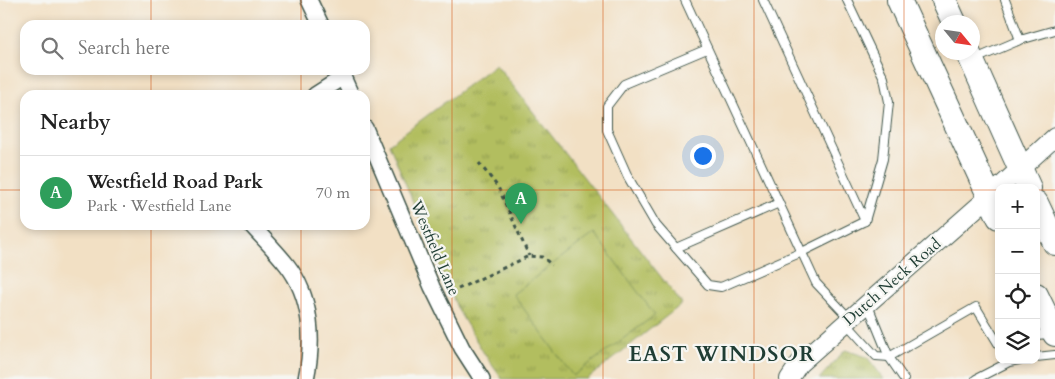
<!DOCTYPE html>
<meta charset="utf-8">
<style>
body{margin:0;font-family:Cardo,serif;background:#f6f6f6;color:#222}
.controls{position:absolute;right:15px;bottom:15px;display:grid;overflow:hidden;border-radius:10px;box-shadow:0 2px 8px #0003}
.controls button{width:45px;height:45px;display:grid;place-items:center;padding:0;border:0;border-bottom:1px solid #e0e0e0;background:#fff;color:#222;font:25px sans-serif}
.compass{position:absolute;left:935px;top:15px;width:45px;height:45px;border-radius:50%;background:#fff;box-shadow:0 2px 8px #0003;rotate:119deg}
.you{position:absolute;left:702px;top:155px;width:18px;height:18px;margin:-12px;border:4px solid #fff;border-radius:50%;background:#1a73e8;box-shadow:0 0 0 8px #1a73e833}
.badge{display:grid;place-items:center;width:32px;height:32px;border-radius:50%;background:#1f6fb2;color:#fff;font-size:16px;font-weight:700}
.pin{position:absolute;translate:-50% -41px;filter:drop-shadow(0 1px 2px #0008)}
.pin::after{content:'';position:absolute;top:26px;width:18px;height:15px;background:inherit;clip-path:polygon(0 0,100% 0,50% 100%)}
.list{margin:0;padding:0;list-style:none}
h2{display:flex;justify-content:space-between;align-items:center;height:65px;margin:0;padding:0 20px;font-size:21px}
h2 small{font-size:16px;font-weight:400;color:#767676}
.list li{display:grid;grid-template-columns:32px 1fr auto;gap:15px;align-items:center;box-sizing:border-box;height:75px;padding:0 20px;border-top:1px solid #e0e0e0}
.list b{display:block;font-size:19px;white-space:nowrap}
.list p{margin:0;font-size:16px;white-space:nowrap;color:#767676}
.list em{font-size:16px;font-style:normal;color:#767676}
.icon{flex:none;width:28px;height:28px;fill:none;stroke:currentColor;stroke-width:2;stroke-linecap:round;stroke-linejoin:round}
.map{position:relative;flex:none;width:1055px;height:379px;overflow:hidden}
.search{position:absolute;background:#fff;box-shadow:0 2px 8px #0003;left:20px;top:20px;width:350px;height:55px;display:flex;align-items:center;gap:12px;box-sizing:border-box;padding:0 18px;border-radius:15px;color:#767676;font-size:19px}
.panel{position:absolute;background:#fff;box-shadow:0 2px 8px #0003;left:20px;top:90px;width:350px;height:140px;border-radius:15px}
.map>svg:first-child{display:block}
.grass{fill:url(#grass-tufts);stroke:#687e4a}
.pitch{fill:#b2be5f;stroke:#687e4a}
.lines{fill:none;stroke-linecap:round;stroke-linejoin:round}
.service-casing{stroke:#3f554a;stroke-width:10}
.minor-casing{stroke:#3f554a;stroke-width:18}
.tertiary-casing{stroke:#3f554a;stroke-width:20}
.trunk-casing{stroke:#3f554a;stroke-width:26}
.path{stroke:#3f554a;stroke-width:3;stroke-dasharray:4 4;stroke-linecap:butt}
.service{stroke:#fff;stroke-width:8}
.minor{stroke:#fff;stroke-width:15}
.tertiary{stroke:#fff;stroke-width:18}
.trunk{stroke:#fff;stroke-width:24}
.grid{fill:none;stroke:#d45610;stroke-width:1;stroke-opacity:0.55}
.labels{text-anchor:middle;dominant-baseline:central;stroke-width:4.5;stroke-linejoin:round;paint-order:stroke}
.street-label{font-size:16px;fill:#1f3d34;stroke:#f6f6f2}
.district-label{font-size:21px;font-weight:bold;letter-spacing:1px;fill:#1f3d34;stroke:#f6f6f2}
</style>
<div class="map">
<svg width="1055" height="379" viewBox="0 0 1055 379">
<defs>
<pattern id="grass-tufts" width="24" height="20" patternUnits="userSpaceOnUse" patternTransform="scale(1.25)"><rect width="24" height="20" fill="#b2be5f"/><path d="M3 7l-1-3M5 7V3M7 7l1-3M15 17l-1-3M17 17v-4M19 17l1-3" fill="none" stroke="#909c4f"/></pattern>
</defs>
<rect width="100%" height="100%" fill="#f6f6f2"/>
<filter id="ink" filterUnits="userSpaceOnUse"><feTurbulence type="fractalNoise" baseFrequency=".02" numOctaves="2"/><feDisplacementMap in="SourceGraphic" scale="10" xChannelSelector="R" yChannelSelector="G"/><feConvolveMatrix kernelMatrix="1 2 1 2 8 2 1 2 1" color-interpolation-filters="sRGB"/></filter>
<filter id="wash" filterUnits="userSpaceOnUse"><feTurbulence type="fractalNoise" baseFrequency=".0096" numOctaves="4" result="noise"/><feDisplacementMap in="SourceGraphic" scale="20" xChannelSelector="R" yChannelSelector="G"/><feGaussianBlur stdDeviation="1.12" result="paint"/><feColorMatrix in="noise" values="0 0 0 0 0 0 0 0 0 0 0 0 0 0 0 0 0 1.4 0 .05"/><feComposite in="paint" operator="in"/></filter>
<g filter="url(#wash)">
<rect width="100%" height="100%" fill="#f2e0c4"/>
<g class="grass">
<path d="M496 64 682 304 587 379H502L485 355 458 310 389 144Z"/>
<path d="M845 350 867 357 884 379H819Z"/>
</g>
<path class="pitch" d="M594 233 655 315 573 376 513 294Z"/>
</g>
<g filter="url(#ink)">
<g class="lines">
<g class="service-casing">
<g id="service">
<path d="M685 0 816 283 850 319"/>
<path d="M763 0 865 221"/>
<path d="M1005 0 1020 40 1055 30"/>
<path d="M707 49 624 84 607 106V130L628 177 656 225 708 285 721 287 802 252 865 221 883 159 889 102 884 78 847 0"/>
<path d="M973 60 1020 40"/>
<path d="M676 248 779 203"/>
<path d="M867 303 889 357 904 379"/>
<path d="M846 323 876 356 889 357 976 307 999 345"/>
<path d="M1036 335 1050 334"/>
<path d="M1036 357 1055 355"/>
<path d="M976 379 1009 362 1019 360"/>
</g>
</g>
<g class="minor-casing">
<g id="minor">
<path d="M309 0 321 25"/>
<path d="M340 70 351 95"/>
<path d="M315 95 343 77"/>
<path d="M365 128 432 287 462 348 482 379"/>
<path d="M251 225C263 238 276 251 287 265 312 297 314 341 306 379"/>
</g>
</g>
<g class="tertiary-casing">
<g id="tertiary">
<path d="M999 188 1055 137"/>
<path d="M789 379 799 364 999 188"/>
</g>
</g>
<g class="trunk-casing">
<g id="trunk">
<path d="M899 0 999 217"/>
<path d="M944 0 954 22"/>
<path d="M968 52 1029 188"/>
<path d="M1036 203 1055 243"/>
<path d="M1036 295 1055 334"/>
</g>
</g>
<g class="path">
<path d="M479 163 498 187 529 256"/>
<path d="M458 289 529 256 542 257 552 265"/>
</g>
<use href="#service" class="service"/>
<use href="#minor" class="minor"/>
<use href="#tertiary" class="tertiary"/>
<use href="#trunk" class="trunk"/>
</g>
</g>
<path class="grid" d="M151 0V25M301 0V25M452 0V379M603 0V379M754 0V379M904 0V379M151 70V95M301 70V95M0 190H25M365 190H999M1036 190H1055M151 225V379M301 225V379"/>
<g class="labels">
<g class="street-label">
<text transform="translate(435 248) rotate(67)">Westfield Lane</text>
<text transform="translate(892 282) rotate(-41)">Dutch Neck Road</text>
</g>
<g class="district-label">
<text x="722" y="354">EAST WINDSOR</text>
</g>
</g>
</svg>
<div class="controls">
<button>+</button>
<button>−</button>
<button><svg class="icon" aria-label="locate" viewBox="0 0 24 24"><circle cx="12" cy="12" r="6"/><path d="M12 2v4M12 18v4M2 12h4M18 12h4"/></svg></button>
<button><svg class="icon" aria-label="layers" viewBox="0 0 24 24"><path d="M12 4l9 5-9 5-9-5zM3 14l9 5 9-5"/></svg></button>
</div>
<svg class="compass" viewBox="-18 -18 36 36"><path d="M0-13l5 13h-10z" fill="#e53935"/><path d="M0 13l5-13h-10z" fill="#767676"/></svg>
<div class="you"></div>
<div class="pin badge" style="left:521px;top:224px;background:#2e9e5b">A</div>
<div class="search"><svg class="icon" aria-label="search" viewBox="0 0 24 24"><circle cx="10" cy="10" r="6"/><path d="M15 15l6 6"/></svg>Search here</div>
<section class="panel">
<h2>Nearby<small></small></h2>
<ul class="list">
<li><span class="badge" style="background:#2e9e5b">A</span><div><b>Westfield Road Park</b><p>Park · Westfield Lane</p></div><em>70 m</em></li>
</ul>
</section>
</div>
